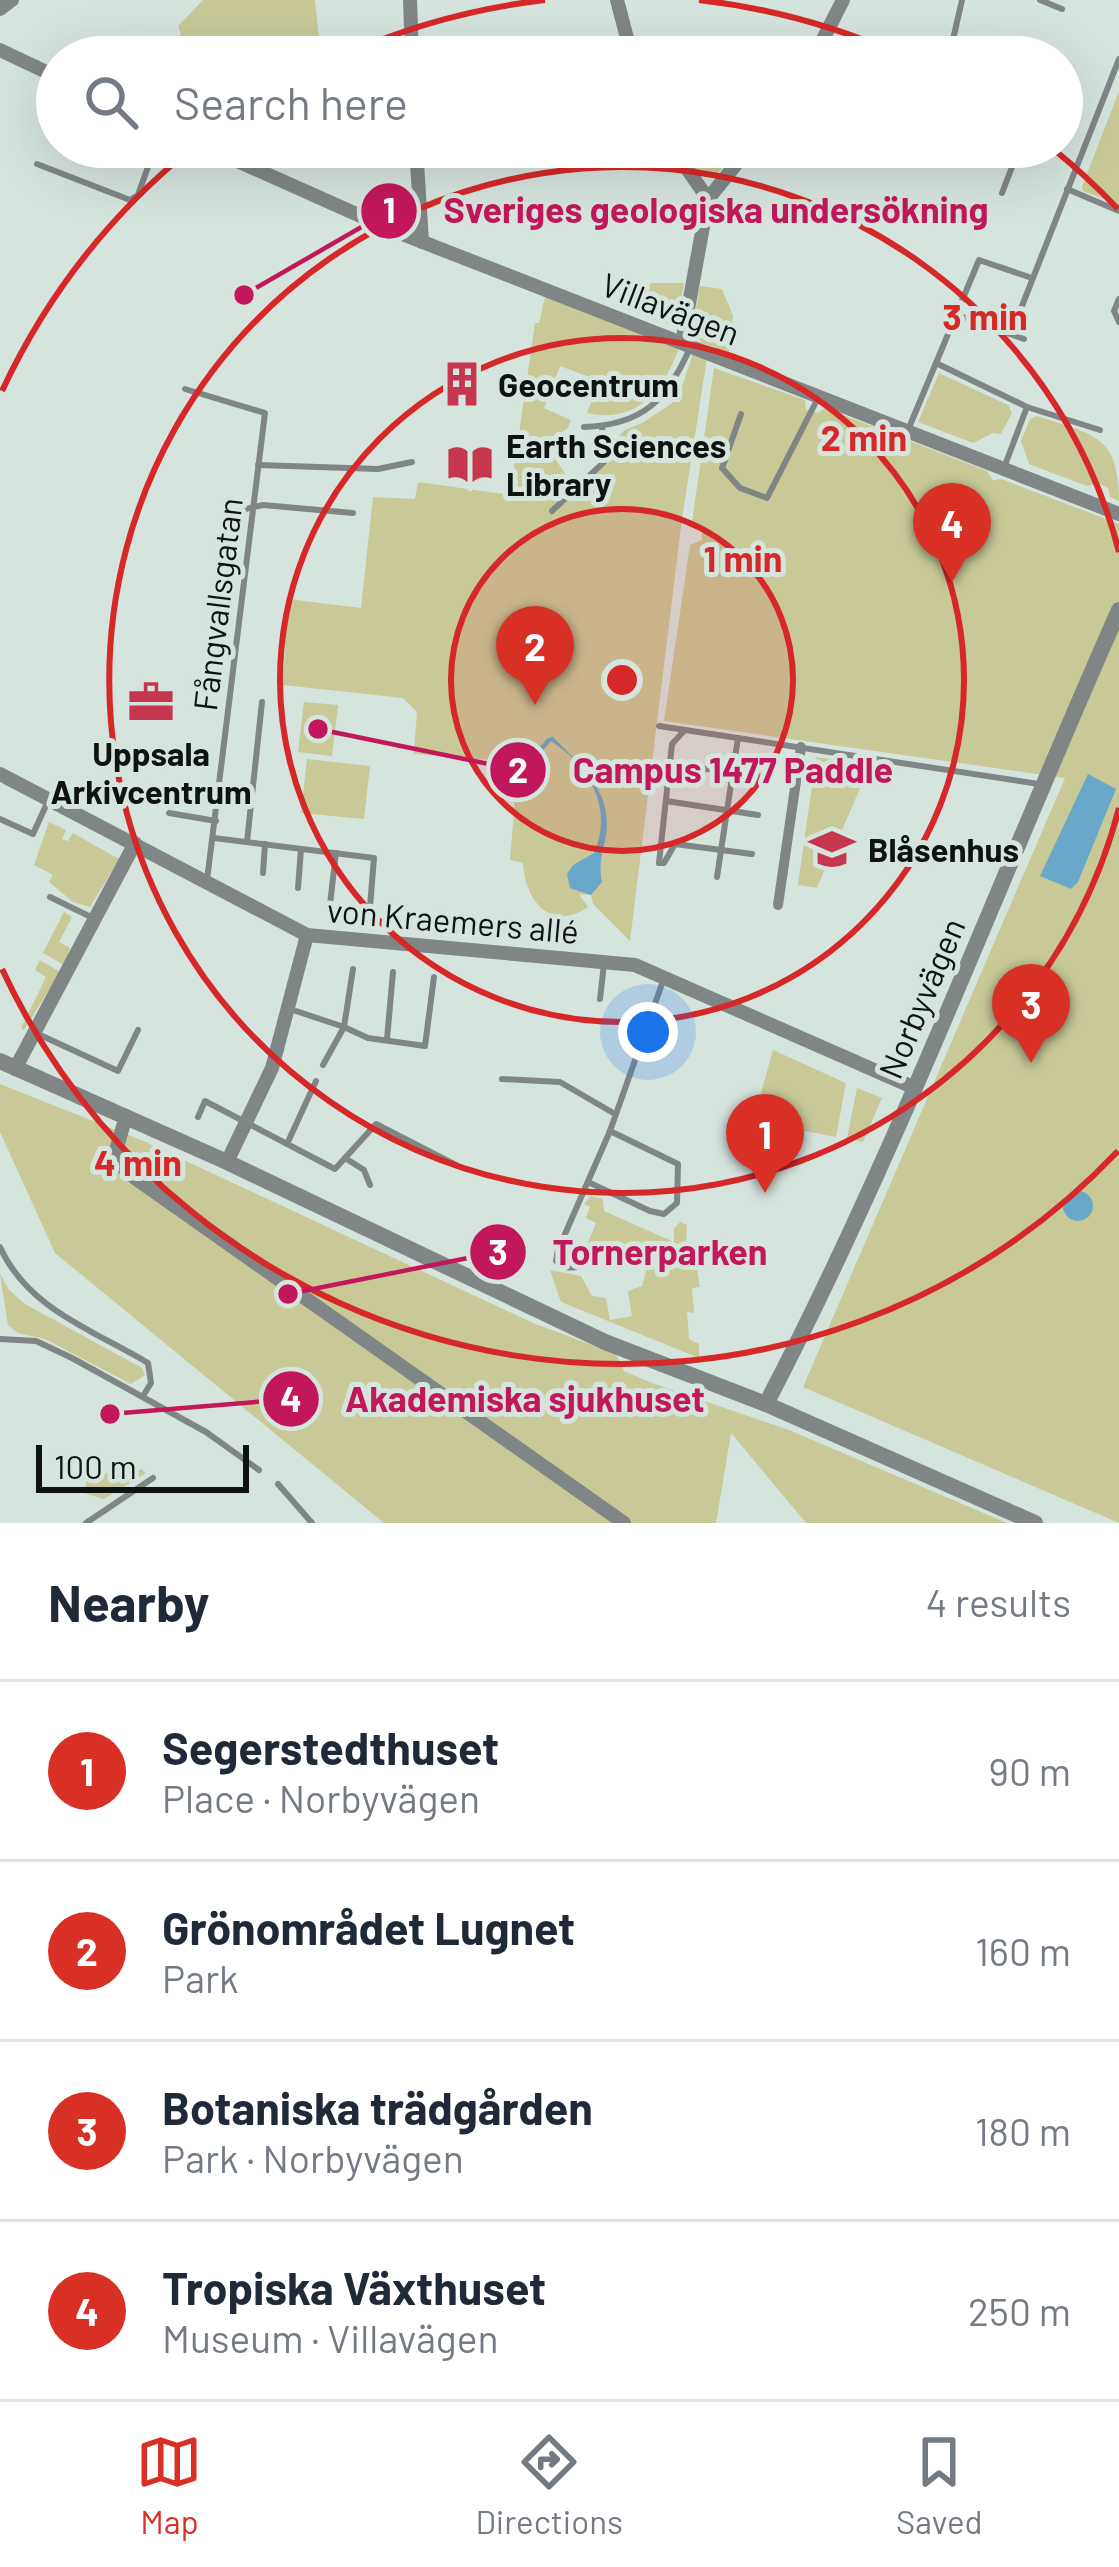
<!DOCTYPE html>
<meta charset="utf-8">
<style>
body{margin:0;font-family:Barlow,sans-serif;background:#f2f2f3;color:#1f2937}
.scale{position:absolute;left:36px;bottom:30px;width:213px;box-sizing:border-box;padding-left:12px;border:6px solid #0e1311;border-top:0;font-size:33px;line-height:42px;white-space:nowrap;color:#0e1311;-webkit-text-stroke:9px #d6e4de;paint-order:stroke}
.you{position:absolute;left:648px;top:1032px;width:42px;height:42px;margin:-30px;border:9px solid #fff;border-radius:50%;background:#1a73e8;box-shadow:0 0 0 18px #1a73e833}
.badge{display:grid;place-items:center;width:78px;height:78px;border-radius:50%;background:#d93025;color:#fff;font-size:39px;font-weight:700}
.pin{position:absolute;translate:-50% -99px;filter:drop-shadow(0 3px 6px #0008)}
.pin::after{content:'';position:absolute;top:63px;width:42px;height:36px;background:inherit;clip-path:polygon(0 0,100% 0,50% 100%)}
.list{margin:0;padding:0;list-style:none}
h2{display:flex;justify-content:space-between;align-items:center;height:156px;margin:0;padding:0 48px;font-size:51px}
h2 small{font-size:39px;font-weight:400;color:#747a83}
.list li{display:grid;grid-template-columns:78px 1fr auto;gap:36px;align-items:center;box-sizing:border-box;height:180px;padding:0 48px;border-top:3px solid #e0e1e3}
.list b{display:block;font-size:45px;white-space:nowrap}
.list p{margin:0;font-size:39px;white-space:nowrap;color:#747a83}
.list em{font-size:39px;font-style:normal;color:#747a83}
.icon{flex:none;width:66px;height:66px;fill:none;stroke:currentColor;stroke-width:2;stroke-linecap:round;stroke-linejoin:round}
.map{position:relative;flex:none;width:1119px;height:1523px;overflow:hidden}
.search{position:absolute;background:#fff;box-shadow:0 12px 48px #0002;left:36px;right:36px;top:36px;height:132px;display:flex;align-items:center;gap:30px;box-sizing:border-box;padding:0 42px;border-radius:66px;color:#747a83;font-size:45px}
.sheet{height:876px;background:#fff}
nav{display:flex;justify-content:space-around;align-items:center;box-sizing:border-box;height:168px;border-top:3px solid #e0e1e3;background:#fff;font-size:33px;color:#747a83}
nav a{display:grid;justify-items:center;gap:6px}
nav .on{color:#d93025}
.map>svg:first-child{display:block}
.green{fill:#c8c997}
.water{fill:#69a8ca}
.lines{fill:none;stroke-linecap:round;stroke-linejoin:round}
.stream{stroke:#69a8ca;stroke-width:4.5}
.service{stroke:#808686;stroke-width:6}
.pedestrian{stroke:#808686;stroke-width:10}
.minor{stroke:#808686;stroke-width:14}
.tertiary{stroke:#808686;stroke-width:16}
.ring{fill:none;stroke:#d62828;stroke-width:6}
.labels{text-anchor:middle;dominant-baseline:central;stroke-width:10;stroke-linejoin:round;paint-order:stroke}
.street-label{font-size:33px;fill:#0e1311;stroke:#d6e4de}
.poi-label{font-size:33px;font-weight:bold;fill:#0e1311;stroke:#d6e4de;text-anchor:start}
.centre{fill:#d62828;stroke:#d6e4de;stroke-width:6}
.ring-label{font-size:36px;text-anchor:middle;font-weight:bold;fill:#d62828;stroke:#d6e4de;stroke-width:10;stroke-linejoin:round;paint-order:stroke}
.leader{fill:none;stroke:#c2185b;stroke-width:4.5}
.callout-dot{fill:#c2185b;stroke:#d6e4de;stroke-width:4.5}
.mark-label{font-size:36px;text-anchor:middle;font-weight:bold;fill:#fff}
.callout-label{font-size:36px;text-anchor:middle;font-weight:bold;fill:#c2185b;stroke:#d6e4de;stroke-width:10;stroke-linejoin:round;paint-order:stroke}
</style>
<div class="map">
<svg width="1119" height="1523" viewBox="0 0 1119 1523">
<rect width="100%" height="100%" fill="#d6e4de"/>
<g class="green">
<path d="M203 0H315L321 57H202L186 50 178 26Z"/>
<path d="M1119 91V205L1083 191 1082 187Z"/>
<path d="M681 147H740L718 173 696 171Z"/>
<path d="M651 283H684L678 317 670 325 631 311Z"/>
<path d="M700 286 722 289 733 316 729 352 702 343 692 331Z"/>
<path d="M545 297 674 344 678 351C662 393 634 424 587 413L600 381 560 366 544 408 571 420 568 428 546 444 576 491 609 462 615 440 625 430 642 423 671 404 681 390 693 353 707 358 682 519 630 941 593 904 591 895 579 894 588 907C550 933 525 900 523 863L510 860 518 762 414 754 417 712 403 698 283 685 288 599 361 608 373 497 415 499 418 482 510 495 535 323H539Z"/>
<path d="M714 368 805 400 806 410 818 413 825 408 987 471 993 480 1001 479 1119 524V1523L803 1387 1065 778 664 721 690 545 702 540V531L692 522Z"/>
<path d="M939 373 1008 405 1012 413 1001 434 993 433 973 443 918 422Z"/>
<path d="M1037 416C1093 435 1119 434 1119 501L1110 497 1108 488 1098 483 1087 486 1029 464 1021 441 1030 419Z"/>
<path d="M304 702 338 705 332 756 298 752Z"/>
<path d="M816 757 870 765 817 888 798 885Z"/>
<path d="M307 759 370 766 364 819 301 813Z"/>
<path d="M49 822 66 830 62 839 68 841 73 833 119 859 90 907 73 902 49 882 53 875 34 865Z"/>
<path d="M64 912 72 917 59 942 70 948 64 965 43 953Z"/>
<path d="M40 960 60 972 24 1030 21 1028 46 977 35 970Z"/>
<path d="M773 1050 846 1083 836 1137 753 1121Z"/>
<path d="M0 1084 141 1140 533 1323 616 1354 624 1371 652 1383 789 1430 1007 1523H806L731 1433 716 1523H384L55 1253 0 1132Z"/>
<path d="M857 1088 882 1098 863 1142 847 1138Z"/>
<path d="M591 1196 603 1199 604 1211 674 1242V1229L680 1222 687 1225 686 1252 695 1256 700 1287 692 1288 694 1313 687 1312 689 1339 699 1344V1358L561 1302 550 1270 581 1276 592 1296 606 1298 610 1320 632 1316 628 1291 642 1286 647 1267C623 1242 595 1257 565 1265L561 1261 571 1239 587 1245 596 1223 586 1218 590 1207 584 1204Z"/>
<path d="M0 1274 9 1290 25 1304 142 1368 145 1375 131 1384 45 1339 18 1333 8 1325Z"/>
<path d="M141 1469 146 1473 104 1499 84 1493 89 1471 128 1475Z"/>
</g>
<g class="water">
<path d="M552 736C579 764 613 791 606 835 603 852 598 864 602 882L591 895 570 888 567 874 573 865 594 853C614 808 589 764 549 740Z"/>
<path d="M1088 774 1116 789 1078 882 1071 889 1040 876Z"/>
<circle cx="1078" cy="1206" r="15"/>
</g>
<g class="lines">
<path class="stream" d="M518 776 549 740"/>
<g class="service">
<path d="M1040 0 1062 9"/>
<path d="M949 57 962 0"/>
<path d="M931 152 932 147"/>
<path d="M37 164 130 200 138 195 155 147"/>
<path d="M1067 189 1119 211"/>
<path d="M1002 193 1012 167 1001 151 1003 147"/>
<path d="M1119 299 1114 311 1119 322"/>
<path d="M957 315 1024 339"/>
<path d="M1011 334 1119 59"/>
<path d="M938 364 1027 407 1100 430"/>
<path d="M185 389 265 413 207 880"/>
<path d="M741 414 722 468 740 488 767 498 818 398"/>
<path d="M584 427C643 425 667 400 690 348"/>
<path d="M908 430 979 260 1029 277"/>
<path d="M258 465 378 469 412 462"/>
<path d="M1005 465 1027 407"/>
<path d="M552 511 604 462 602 426"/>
<path d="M232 512 263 505 353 513"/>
<path d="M659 726 1039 784"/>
<path d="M672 764 763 777"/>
<path d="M666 801 758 815"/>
<path d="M169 813 216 821"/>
<path d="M0 819 33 834 48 801"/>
<path d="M214 838 374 858 370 907"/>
<path d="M247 842 262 702"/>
<path d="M659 863 672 744 683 732"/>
<path d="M659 863H664L675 844 752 854"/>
<path d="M263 873 265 844"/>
<path d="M717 877 738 738"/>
<path d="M298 888 301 849"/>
<path d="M50 897 91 917"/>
<path d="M330 904 336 853"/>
<path d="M600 999 604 964"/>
<path d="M290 1009 344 1027 353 969"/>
<path d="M38 1034 118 1071 138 1030"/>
<path d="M387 1039 393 972"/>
<path d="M323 1065 344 1027 368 1038 425 1046 434 977"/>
<path d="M502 1079 560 1082 615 1114"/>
<path d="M198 1117 205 1101 335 1169 376 1124 456 1165"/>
<path d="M287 1144 316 1081"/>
<path d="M345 1158 364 1170 370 1185"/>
<path d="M588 1182 650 1211 664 1214 677 1203 678 1164 610 1131"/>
<path d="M0 1247C28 1309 93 1330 148 1363L151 1383 143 1396"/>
<path d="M587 1265C575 1267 565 1271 556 1261L558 1250 610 1131 663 981"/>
<path d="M0 1339 36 1341 72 1358 206 1432 259 1470"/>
<path d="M278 1484 312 1523"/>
<path d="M86 1523 153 1478"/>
</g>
<path class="pedestrian" d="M778 905 801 747"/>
<g class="minor">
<path d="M410 0 412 57"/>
<path d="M617 0 632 57"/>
<path d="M0 9 12 0"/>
<path d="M0 50 57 77"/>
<path d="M814 57 843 0"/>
<path d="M206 147 392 230 1119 514"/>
<path d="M416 147 422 242"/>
<path d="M672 147 708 199 682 342"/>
<path d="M708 199 750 147"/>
<path d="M0 774 307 935 635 965 915 1088"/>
<path d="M15 1069 135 843"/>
<path d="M126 1116 115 1154 119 1164 135 1178 624 1523"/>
<path d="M227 1162 272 1068 307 935"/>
</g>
<g class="tertiary">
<path d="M0 1061 227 1162 605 1342 766 1404 1035 1523"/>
<path d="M766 1404C900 1147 1001 875 1119 610"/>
</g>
</g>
<circle cx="622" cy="680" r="171" fill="#d62828" fill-opacity=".12"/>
<g class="ring">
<circle cx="622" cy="680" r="171"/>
<circle cx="622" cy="680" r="342"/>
<path d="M1119 808A513 513 0 1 1 1119 552"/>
<path d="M1118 1151A684 684 0 0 1 2 969M2 391A684 684 0 0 1 192 148M344 55A684 684 0 0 1 545 0M699 0A684 684 0 0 1 900 55M1052 148A684 684 0 0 1 1118 209"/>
</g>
<defs>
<g id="building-bare" transform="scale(3.6)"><path d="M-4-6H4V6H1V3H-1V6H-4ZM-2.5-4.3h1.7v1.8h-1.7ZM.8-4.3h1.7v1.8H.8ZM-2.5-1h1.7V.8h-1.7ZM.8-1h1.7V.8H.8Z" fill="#c6364e" stroke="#d6e4de" stroke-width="2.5" paint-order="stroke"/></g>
<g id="library-bare" transform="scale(3.6)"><path d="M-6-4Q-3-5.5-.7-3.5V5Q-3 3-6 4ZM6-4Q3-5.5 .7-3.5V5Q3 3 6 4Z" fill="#c6364e" stroke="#d6e4de" stroke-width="2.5" paint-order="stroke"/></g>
<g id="office-bare" transform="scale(3.6)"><path d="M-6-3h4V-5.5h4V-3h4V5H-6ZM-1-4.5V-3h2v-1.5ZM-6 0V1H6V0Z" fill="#c6364e" stroke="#d6e4de" stroke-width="2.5" paint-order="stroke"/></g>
<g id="university-bare" transform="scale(3.6)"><path d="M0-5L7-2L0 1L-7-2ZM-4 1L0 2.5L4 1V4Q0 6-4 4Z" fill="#c6364e" stroke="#d6e4de" stroke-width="2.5" paint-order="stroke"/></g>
</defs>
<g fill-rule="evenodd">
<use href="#building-bare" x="462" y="384"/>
<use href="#library-bare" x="470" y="464"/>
<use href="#office-bare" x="151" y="702"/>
<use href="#university-bare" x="832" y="849"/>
</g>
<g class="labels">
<g class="street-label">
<text transform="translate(671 308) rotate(21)">Villavägen</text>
<text transform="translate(217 604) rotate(-83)">Fångvallsgatan</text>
<text transform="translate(453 920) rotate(5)">von Kraemers allé</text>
<text transform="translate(921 998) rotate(-67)">Norbyvägen</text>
</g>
<g class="poi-label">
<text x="498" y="384">Geocentrum</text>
<text x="506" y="445">Earth Sciences<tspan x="506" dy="38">Library</tspan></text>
<text x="151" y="753" text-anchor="middle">Uppsala<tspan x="151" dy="38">Arkivcentrum</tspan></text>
<text x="868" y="849">Blåsenhus</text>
</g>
</g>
<circle cx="622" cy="680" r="18" class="centre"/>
<g class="ring-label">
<text x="985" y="330">3 min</text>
<text x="864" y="451">2 min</text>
<text x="743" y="572">1 min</text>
<text x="138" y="1176">4 min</text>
</g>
<path class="leader" d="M244 295L389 211M318 729L518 770M288 1294L498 1252M110 1414L291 1399"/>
<g class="callout-dot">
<circle cx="244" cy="295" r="12"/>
<circle cx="318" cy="729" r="12"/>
<circle cx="288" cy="1294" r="12"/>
<circle cx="110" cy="1414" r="12"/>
<circle cx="389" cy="211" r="30"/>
<circle cx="518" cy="770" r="30"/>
<circle cx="498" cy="1252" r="30"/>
<circle cx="291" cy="1399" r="30"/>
</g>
<g class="mark-label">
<text x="389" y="223">1</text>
<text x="518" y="783">2</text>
<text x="498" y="1265">3</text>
<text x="291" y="1412">4</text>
</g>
<g class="callout-label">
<text x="716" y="223">Sveriges geologiska undersökning</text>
<text x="733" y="783">Campus 1477 Paddle</text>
<text x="660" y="1265">Tornerparken</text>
<text x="525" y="1412">Akademiska sjukhuset</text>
</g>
</svg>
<div class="scale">100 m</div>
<div class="you"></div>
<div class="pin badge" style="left:765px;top:1193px">1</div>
<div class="pin badge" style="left:535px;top:705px">2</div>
<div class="pin badge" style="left:1031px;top:1063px">3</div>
<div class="pin badge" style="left:952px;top:582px">4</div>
<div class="search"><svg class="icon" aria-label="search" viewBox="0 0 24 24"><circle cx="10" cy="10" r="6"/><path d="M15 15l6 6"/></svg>Search here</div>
</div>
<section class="sheet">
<h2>Nearby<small>4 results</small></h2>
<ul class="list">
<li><span class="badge">1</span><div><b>Segerstedthuset</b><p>Place · Norbyvägen</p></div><em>90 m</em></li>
<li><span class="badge">2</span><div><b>Grönområdet Lugnet</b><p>Park</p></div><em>160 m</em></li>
<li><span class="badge">3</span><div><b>Botaniska trädgården</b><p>Park · Norbyvägen</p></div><em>180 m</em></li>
<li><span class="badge">4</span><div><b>Tropiska Växthuset</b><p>Museum · Villavägen</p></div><em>250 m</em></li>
</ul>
</section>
<nav>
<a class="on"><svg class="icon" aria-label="map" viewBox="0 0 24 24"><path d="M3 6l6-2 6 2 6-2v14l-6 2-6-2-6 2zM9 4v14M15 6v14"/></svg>Map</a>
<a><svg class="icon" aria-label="directions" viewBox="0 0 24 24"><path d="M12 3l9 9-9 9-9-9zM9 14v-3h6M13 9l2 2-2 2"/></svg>Directions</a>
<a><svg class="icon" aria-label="saved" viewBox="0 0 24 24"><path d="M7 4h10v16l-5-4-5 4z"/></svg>Saved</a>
</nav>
